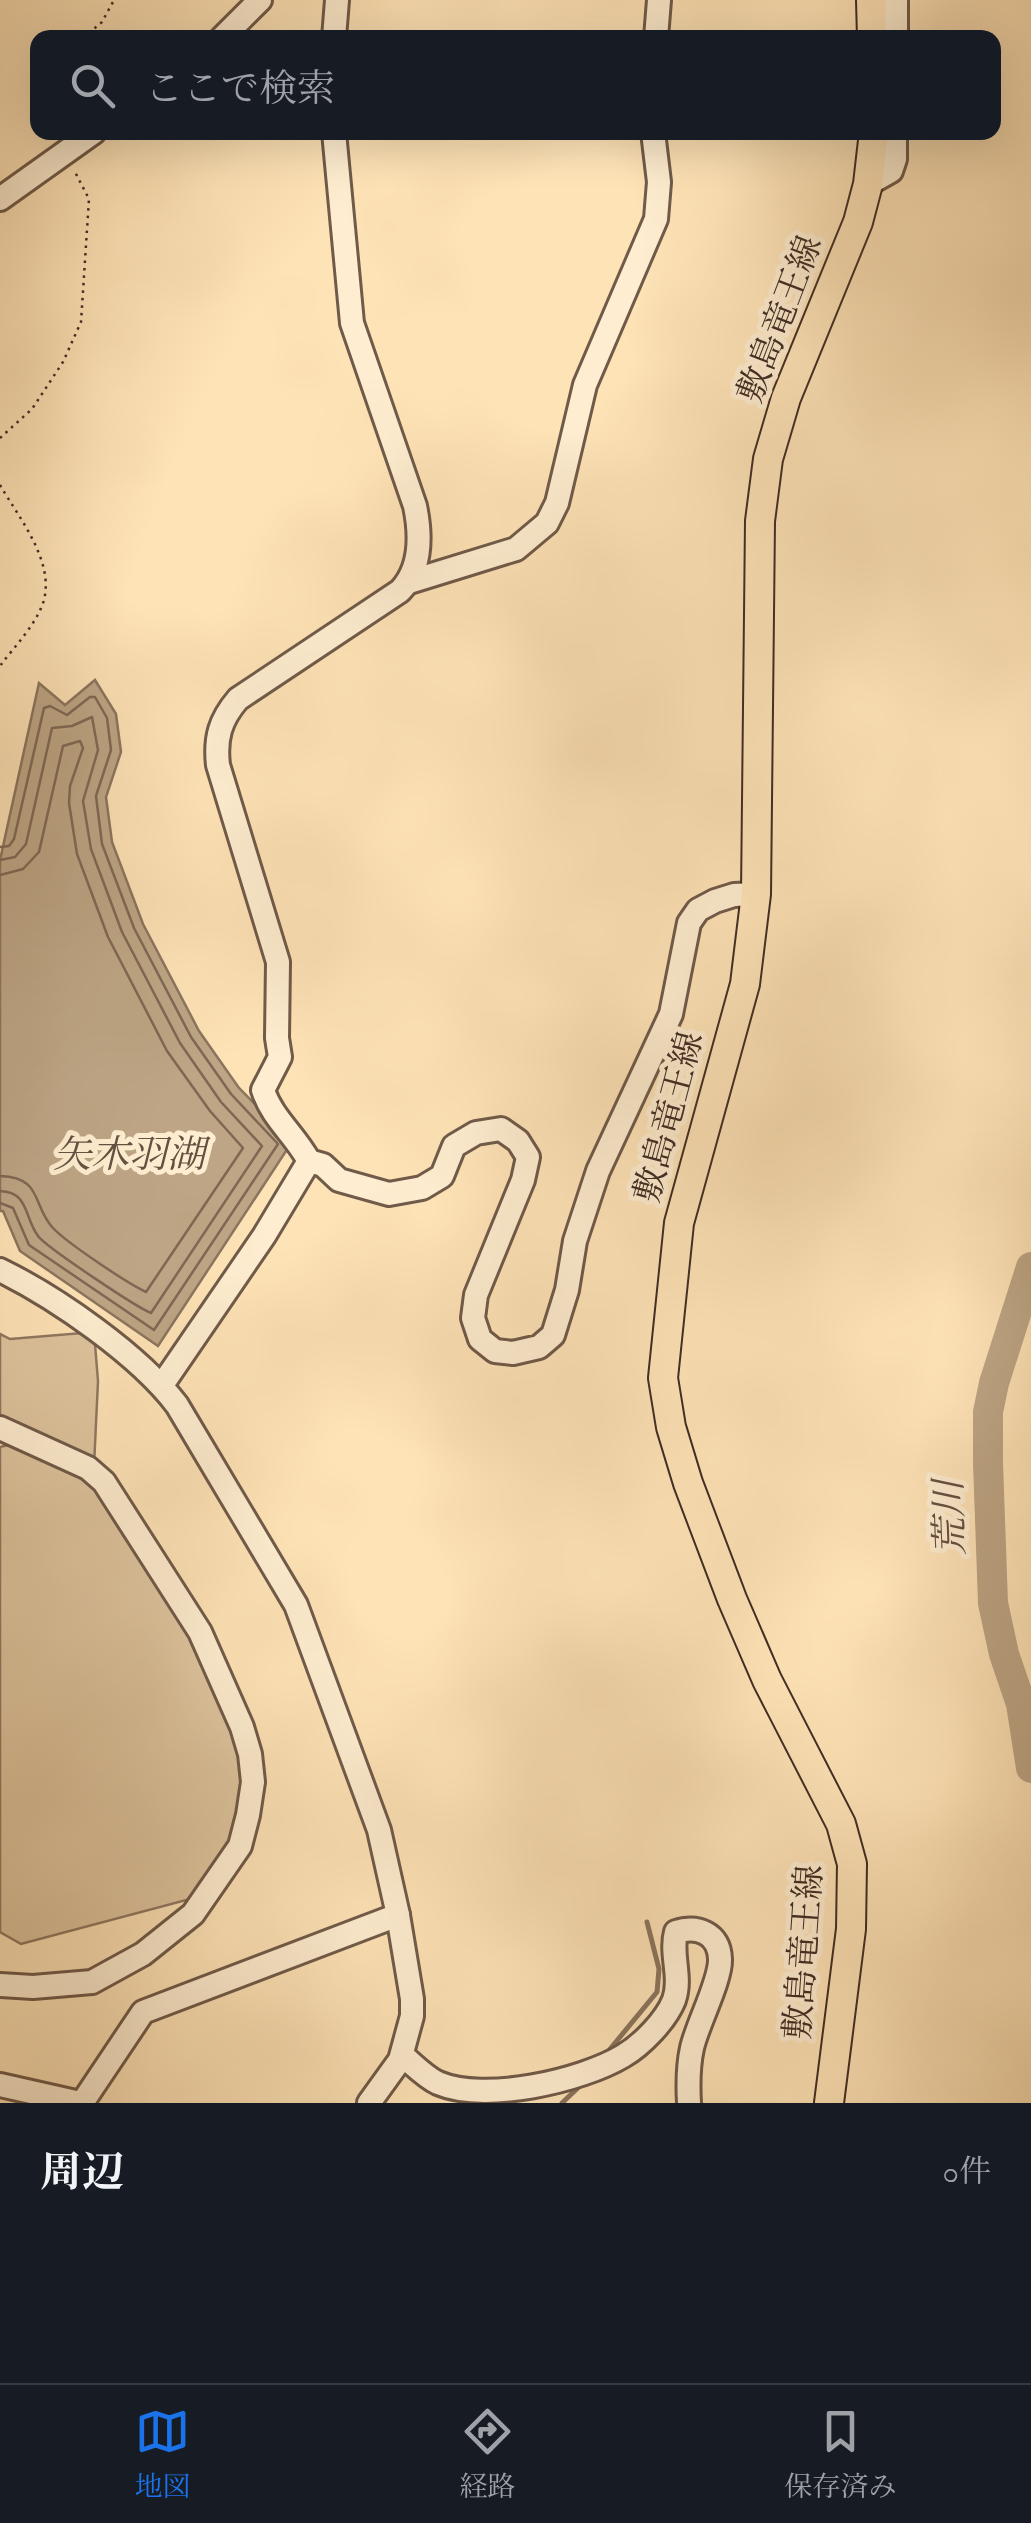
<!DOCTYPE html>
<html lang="ja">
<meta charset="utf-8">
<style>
body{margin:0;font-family:"IM FELL Double Pica","Noto Serif JP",serif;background:#20242c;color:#f1f3f6}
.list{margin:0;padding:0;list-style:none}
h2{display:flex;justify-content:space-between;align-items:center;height:130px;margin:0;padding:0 40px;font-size:42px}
h2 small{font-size:32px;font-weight:400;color:#9ea1a6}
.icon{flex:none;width:55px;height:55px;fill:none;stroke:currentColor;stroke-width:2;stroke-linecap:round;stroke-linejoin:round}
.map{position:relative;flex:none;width:1031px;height:2103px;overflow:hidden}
.search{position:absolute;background:#171b24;box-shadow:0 10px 40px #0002;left:30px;right:30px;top:30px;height:110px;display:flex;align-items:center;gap:25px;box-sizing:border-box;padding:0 35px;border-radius:20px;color:#9ea1a6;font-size:38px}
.sheet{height:280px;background:#171b24}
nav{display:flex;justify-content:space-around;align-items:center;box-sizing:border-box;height:140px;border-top:2px solid #363941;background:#171b24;font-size:28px;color:#9ea1a6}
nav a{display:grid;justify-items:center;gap:5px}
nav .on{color:#1a73e8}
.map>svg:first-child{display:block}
.green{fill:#dec49e;stroke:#8f7861;stroke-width:2.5}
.water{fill:#bda585;stroke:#8b755e;stroke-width:2.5}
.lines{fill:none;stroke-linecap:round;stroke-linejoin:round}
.shore{stroke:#7e6854;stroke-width:2.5}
.stream{stroke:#8b755e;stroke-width:5}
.river{stroke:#bda585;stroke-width:30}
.minor-casing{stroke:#705a49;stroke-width:28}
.major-casing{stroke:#402c24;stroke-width:32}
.path{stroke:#402c24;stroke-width:2.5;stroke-dasharray:2.5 5;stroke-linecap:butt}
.minor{stroke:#feedd0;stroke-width:22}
.major{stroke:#fee3b7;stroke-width:28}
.labels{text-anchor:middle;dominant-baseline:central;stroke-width:10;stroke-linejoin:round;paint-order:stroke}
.street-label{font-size:35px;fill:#402c24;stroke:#feedd0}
.water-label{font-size:38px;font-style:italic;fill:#665041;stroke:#feedd0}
</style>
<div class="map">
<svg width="1031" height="2103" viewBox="0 0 1031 2103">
<rect width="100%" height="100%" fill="#fee3b7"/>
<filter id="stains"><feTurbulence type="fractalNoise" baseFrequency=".002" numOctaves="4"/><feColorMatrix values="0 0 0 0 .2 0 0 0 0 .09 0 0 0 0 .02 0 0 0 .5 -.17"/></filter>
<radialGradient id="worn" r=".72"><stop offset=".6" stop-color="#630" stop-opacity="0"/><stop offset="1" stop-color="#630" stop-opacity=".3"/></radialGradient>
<g class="green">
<path d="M94 1332 98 1381 94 1466 0 1415V1334L10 1339Z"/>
<path d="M12 1444 95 1481 194 1636 244 1755 247 1782 230 1843 194 1898 21 1944 0 1932V1447Z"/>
</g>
<path class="water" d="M95 680 116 714 121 752 106 797 112 842 143 924 199 1031 239 1088 292 1142 158 1346 20 1251 3 1211H0V860L39 683 65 705Z"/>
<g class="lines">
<g class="shore">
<path d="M0 847 9 846 14 839 44 708 50 706 67 715 90 697H95L107 718 111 750 96 796 102 844 134 928 191 1037 231 1094 278 1144 154 1330 29 1245 13 1208 0 1203"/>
<path d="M0 860 15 857 26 844 52 728 72 726 92 717 98 750 83 801 91 849 122 932 180 1043 221 1102 262 1146 151 1313C136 1307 46 1247 38 1236 24 1217 29 1192 0 1191"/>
<path d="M0 875 23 869 39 852 63 746 80 741 83 748 70 786 69 803 77 854 108 937 167 1051 210 1111 243 1148 146 1292C127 1283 67 1243 53 1228 32 1206 43 1177 0 1176"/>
</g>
<g class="stream">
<path d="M606 2054 657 1992 659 1969 647 1922"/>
<path d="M562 2103 584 2082"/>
</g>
<path class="river" d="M1031 1267 994 1383 988 1412V1463L993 1603 1004 1654 1021 1704 1031 1768"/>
<g class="minor-casing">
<g id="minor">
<path d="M222 38 260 0"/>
<path d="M334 38 337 0"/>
<path d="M656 38 659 0"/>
<path d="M896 38V0"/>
<path d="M334 132 352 323 415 506C421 535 422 568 400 591L238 699C220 720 215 738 218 765L278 962 277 1038 280 1057 263 1090C272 1118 295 1135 309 1161L323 1165 339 1180 389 1194 422 1188 442 1176 454 1146 476 1133 501 1129 518 1141 528 1157 523 1180 476 1295 473 1318 480 1339 495 1351 513 1353 539 1347 553 1335 567 1290 575 1241 598 1171 671 1014 689 923 698 910 715 901 734 895 756 894"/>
<path d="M868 184 891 171 895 159V132"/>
<path d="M0 199 94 132"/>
<path d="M409 582 516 549 547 523 557 503 585 385 656 219 659 182 653 132"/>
<path d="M0 1270C57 1298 139 1355 177 1405L296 1605 379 1830 398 1915 412 1999V2016L400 2060 369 2103"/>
<path d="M162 1385 264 1236 309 1161"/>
<path d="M0 1428 88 1468 104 1482 200 1632 242 1727 250 1754 253 1782 248 1815 240 1846 193 1914 143 1954 92 1982 33 1987 0 1985"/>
<path d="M402 2055C413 2064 425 2077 438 2083 485 2103 581 2081 623 2056 642 2045 666 2020 674 2000 682 1977 670 1954 676 1932 697 1925 719 1933 720 1959 721 1980 697 2025 692 2048 688 2066 688 2085 689 2103"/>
<path d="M0 2085 80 2103"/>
<path d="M82 2103 143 2012 398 1915"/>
</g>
</g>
<g class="major-casing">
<g id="major">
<path d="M871 0 872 38"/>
<path d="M829 2103 851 1929 852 1864 841 1824 767 1680 732 1599 688 1483 671 1427 663 1378 679 1223 745 984 756 894 760 521 768 459 786 398 858 222 868 184 874 132"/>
</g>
</g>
<g class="path">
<path d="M83 38 102 22 114 0"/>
<path d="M0 438 32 409 63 362 81 322 89 199 75 172"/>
<path d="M0 485C19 518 54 560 44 600 37 624 14 647 0 666"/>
</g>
<use href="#minor" class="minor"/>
<use href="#major" class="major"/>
</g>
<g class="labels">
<g class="street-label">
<text transform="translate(780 319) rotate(-69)">敷島竜王線</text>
<text transform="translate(669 1117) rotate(-75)">敷島竜王線</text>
<text transform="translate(804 1952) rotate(-86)">敷島竜王線</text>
</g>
<g class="water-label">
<text x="129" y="1155">矢木羽湖</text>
<text transform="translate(950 1518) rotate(-92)">荒川</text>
</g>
</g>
<rect width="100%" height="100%" filter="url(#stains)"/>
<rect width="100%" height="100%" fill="url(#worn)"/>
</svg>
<div class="search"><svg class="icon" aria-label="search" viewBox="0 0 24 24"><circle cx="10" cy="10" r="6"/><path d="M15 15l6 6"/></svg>ここで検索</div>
</div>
<section class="sheet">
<h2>周辺<small>0件</small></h2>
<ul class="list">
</ul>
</section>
<nav>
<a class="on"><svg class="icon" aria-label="map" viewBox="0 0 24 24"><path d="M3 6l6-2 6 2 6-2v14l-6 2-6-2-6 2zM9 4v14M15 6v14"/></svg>地図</a>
<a><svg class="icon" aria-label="directions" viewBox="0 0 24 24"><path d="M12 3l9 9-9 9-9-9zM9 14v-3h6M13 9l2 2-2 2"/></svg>経路</a>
<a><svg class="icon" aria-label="saved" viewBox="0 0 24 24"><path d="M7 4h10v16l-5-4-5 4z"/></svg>保存済み</a>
</nav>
